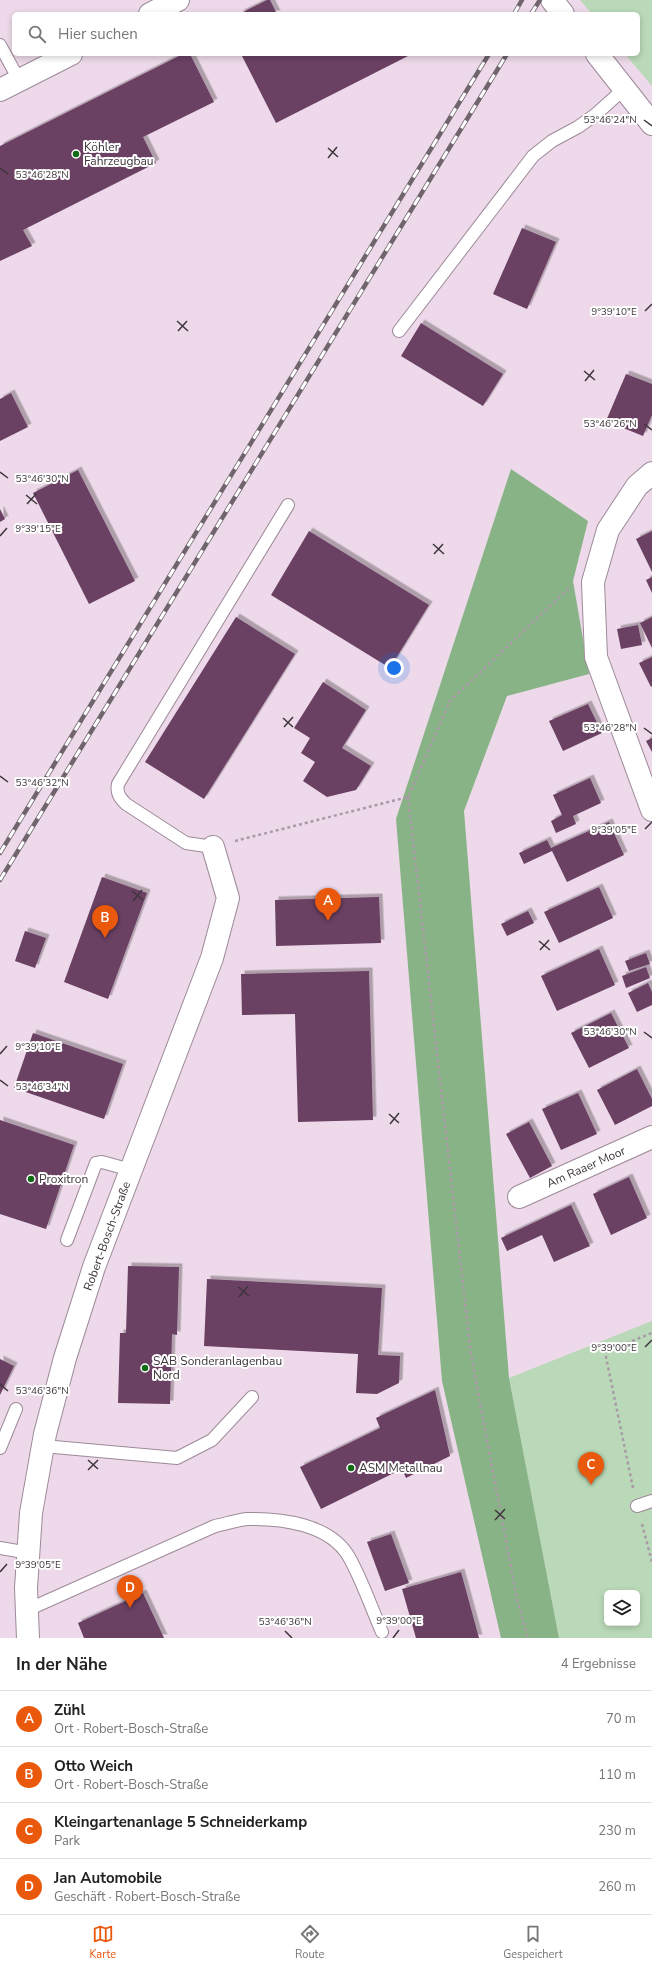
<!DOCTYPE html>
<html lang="de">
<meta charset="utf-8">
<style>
body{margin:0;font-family:"Nunito Sans",sans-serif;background:#f2f2f2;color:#222}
.controls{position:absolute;right:12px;bottom:12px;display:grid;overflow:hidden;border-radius:6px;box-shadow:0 2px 6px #0003}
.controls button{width:36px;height:36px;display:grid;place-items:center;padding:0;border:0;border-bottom:1px solid #e0e0e0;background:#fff;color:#222;font:20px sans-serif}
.you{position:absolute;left:394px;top:668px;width:14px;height:14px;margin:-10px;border:3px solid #fff;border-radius:50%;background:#1a73e8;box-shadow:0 0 0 6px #1a73e833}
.badge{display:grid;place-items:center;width:26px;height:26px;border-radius:50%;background:#ea580c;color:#fff;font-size:13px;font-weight:700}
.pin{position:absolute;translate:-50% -33px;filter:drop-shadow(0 1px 2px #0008)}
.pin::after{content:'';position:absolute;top:21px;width:14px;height:12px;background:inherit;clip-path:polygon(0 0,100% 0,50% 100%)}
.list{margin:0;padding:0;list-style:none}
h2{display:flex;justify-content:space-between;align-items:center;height:52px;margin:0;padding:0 16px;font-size:17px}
h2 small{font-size:13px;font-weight:400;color:#767676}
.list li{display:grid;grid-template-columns:26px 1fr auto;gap:12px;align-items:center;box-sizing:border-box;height:56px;padding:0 16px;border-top:1px solid #e0e0e0}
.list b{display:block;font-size:15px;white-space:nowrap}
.list p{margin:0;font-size:13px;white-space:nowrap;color:#767676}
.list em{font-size:13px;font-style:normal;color:#767676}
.icon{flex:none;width:22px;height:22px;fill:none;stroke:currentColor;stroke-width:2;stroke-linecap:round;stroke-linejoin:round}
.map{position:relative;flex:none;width:652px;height:1638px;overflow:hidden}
.search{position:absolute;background:#fff;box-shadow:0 2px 6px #0003;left:12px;right:12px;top:12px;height:44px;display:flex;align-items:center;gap:10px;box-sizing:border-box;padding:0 14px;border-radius:6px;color:#767676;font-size:15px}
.sheet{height:276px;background:#fff}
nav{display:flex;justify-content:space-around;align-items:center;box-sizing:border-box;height:56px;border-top:1px solid #e0e0e0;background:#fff;font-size:11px;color:#767676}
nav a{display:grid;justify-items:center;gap:2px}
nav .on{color:#ea580c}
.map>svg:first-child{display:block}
.green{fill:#bad9b8;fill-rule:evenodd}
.forest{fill:#88b386}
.building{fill:#6a3f63;filter:url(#shadow)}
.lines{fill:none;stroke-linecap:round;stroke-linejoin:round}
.service-casing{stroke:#9d8a99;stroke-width:14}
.minor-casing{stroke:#9d8a99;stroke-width:24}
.path{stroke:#aa9aa7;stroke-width:2.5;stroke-dasharray:3 3;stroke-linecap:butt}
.service{stroke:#fff;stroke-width:12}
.minor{stroke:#fff;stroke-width:22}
.rail-casing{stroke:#70656d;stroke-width:4.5}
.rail{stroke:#fff;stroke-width:3;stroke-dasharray:9;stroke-linecap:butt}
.ticks{fill:none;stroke:#3e363c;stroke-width:1.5}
.poi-dot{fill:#126c15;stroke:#fff;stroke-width:1.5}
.labels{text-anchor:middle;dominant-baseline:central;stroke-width:4;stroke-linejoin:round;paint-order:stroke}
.poi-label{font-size:12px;fill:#3e363c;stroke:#fff;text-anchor:start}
.street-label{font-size:12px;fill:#3e363c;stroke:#fff}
.ticks-label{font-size:10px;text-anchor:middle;fill:#3e363c;stroke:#fff;stroke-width:4;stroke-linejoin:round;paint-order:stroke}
</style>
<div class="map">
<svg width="652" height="1638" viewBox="0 0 652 1638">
<defs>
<filter id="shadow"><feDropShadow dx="3.5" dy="-3.5" stdDeviation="0" flood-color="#0004"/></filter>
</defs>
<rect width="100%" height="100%" fill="#edd9e9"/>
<g class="green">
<path d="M580 0H652V86L625 54H638V14H592Z"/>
<path d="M652 1321V1638H559L509 1378ZM607 1593H637V1623H607Z"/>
</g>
<path class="forest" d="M511 469 588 521 573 581 589 674 507 696 464 811 509 1378 559 1638H501L442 1381 396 819Z"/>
<g class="building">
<path d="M267 0H270L277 14H239Z"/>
<path d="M183 54H190L214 102 143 137 156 163 23 230 32 246 0 261V146Z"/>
<path d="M241 54H412L276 123Z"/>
<path d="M522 228 556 242 527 309 493 294Z"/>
<path d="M421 323 503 374 483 406 401 356Z"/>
<path d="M626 374 652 384V415L643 436 606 421Z"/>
<path d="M11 393 28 427 0 441V399Z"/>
<path d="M78 470 135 581 89 604 33 493Z"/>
<path d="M0 509 5 519 0 522Z"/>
<path d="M309 531 429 605 390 668 271 595Z"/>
<path d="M652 531V572L636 539Z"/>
<path d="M652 577V593L646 580Z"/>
<path d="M236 617 295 654 204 799 145 762Z"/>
<path d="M652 617V648L640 623Z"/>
<path d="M638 625 642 645 621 649 617 629Z"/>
<path d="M652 657V686L651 687 639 663Z"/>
<path d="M323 682 366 710 342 748 371 766 356 790 327 797 303 781 315 762 301 753 310 738 294 728Z"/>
<path d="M588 704 602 733 563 751 549 721Z"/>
<path d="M652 738V752L646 741Z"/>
<path d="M590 778 601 803 573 816 576 824 556 833 551 821 562 815 553 795Z"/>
<path d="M609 822 624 855 567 882 552 851 524 864 519 853 547 840 551 848Z"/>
<path d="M102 877 147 893 108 999 64 982Z"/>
<path d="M599 887 613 918 559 943 544 912Z"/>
<path d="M379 897 381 943 276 946 275 900Z"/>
<path d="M528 911 534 923 507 936 501 924Z"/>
<path d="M25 931 46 938 35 968 15 961Z"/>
<path d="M599 949 615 985 557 1011 541 976Z"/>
<path d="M646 953 650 964 629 971 625 961Z"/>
<path d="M646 967 650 978 626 988 622 976Z"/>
<path d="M369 971 373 1120 298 1122 295 1014 242 1015 241 974Z"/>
<path d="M648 983 652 992V1005L637 1012 628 993Z"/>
<path d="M611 1013 629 1048 589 1068 571 1033Z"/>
<path d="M33 1033 123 1064 104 1119 14 1088Z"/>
<path d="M637 1069 652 1099V1106L615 1125 597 1090Z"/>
<path d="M578 1093 597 1134 561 1150 542 1109Z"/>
<path d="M0 1120 74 1145 46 1229 0 1214Z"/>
<path d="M529 1122 552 1166 530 1178 506 1134Z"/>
<path d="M629 1177 647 1218 611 1235 593 1194Z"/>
<path d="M571 1205 590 1246 554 1262 542 1235 507 1251 501 1238Z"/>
<path d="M128 1266 179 1267 177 1335 172 1334 170 1404 118 1403 120 1333H126Z"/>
<path d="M207 1279 382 1288 378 1355 400 1356 399 1383 377 1394 356 1393 358 1354 204 1346Z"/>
<path d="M0 1359 14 1366 0 1395Z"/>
<path d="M435 1390 450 1456 406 1478 402 1469 321 1509 300 1467 380 1428 376 1418Z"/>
<path d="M391 1534 409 1583 385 1591 367 1542Z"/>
<path d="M461 1572 479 1638H416L402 1589Z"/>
<path d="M143 1593 164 1638H84L78 1623Z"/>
</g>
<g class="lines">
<g class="service-casing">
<g id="service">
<path d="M0 45 19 80"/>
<path d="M399 331 533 156 552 141 578 127 595 115 625 88"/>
<path d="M213 847 186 843 126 804C120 798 116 793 118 784L288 505"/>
<path d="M67 1240 96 1163 102 1162 131 1170"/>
<path d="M43 1446 177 1458 212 1440 252 1397"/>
<path d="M0 1448 16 1409"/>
<path d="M637 1506 652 1501"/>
<path d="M0 1548 29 1553"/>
<path d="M27 1610 215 1526C225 1524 237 1520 247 1519 281 1518 330 1524 349 1557 362 1580 371 1607 382 1632"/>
</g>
</g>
<g class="minor-casing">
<g id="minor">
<path d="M552 0 563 14"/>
<path d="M150 14 178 0"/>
<path d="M597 54 652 124"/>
<path d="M0 90 71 54"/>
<path d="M652 473 637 486 608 530 593 582 596 657 652 810"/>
<path d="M519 1197 652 1137"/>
<path d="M28 1638 26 1588 31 1513 45 1434 65 1358 94 1267 212 958 228 898 213 847"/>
</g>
</g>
<g class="path">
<path d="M408 797 471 1355 517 1599 528 1638"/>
<path d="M235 841 408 797 450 701 570 587"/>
<path d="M633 1488 605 1352 652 1333"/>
<path d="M642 1524 652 1562"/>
</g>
<use href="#service" class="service"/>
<use href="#minor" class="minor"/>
<g class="rail-casing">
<g id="rail">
<path d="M514 14 522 0"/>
<path d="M531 14 540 0"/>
<path d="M0 853 489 54"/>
<path d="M0 880 507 54"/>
</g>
</g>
<use href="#rail" class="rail"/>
</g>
<path class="ticks" d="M644 120 652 126M328 148 338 157M328 158 337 147M0 168 8 174M645 311 652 304M177 321 188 331M178 331 187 321M584 371 595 380M585 381 594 370M644 424 652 430M0 472 8 478M26 495 37 504M27 504 36 494M0 536 7 528M433 544 444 554M434 554 443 544M283 718 293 727M284 727 293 717M644 728 652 734M0 776 8 782M645 829 652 822M132 891 143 900M133 901 142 890M539 941 550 950M540 950 549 940M644 1032 652 1038M0 1054 7 1046M0 1080 8 1086M389 1114 399 1123M390 1124 399 1113M238 1287 249 1296M239 1297 248 1286M645 1347 652 1340M0 1384 8 1391M88 1460 98 1469M88 1470 98 1460M495 1510 505 1519M495 1520 505 1509M0 1572 7 1564M285 1631 292 1638M393 1638 399 1630"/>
<g class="poi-dot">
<circle cx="76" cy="154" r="4"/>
<circle cx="31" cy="1179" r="4"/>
<circle cx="145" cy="1368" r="4"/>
<circle cx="351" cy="1468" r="4"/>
</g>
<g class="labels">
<g class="poi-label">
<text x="84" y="147">Köhler<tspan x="84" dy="14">Fahrzeugbau</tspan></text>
<text x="39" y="1179">Proxitron</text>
<text x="153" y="1361">SAB Sonderanlagenbau<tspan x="153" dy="14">Nord</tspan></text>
<text x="359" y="1468">ASM Metallnau</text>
</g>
<g class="street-label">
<text transform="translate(586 1167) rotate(-24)">Am Raaer Moor</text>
<text transform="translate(107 1236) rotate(-70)">Robert-Bosch-Straße</text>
</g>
</g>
<g class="ticks-label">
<text x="610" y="123">53°46'24"N</text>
<text x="42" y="178">53°46'28"N</text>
<text x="614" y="315">9°39'10"E</text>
<text x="610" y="427">53°46'26"N</text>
<text x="42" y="482">53°46'30"N</text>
<text x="38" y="532">9°39'15"E</text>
<text x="610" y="731">53°46'28"N</text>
<text x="42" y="786">53°46'32"N</text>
<text x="614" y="833">9°39'05"E</text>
<text x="610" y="1035">53°46'30"N</text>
<text x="38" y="1050">9°39'10"E</text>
<text x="42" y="1090">53°46'34"N</text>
<text x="614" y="1351">9°39'00"E</text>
<text x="42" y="1394">53°46'36"N</text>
<text x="38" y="1568">9°39'05"E</text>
<text x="399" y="1624">9°39'00"E</text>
<text x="285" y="1625">53°46'36"N</text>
</g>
</svg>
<div class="controls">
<button><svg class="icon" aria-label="layers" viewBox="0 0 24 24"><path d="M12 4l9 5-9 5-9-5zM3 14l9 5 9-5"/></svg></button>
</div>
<div class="you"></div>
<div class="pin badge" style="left:328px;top:921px">A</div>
<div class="pin badge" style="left:105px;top:938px">B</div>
<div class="pin badge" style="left:591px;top:1485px">C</div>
<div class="pin badge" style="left:130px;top:1608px">D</div>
<div class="search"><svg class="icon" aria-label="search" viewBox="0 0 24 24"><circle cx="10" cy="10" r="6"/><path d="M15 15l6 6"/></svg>Hier suchen</div>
</div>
<section class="sheet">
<h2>In der Nähe<small>4 Ergebnisse</small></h2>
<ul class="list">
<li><span class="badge">A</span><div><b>Zühl</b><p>Ort · Robert-Bosch-Straße</p></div><em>70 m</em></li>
<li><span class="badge">B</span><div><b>Otto Weich</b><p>Ort · Robert-Bosch-Straße</p></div><em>110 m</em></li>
<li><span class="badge">C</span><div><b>Kleingartenanlage 5 Schneiderkamp</b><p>Park</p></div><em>230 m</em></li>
<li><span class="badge">D</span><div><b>Jan Automobile</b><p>Geschäft · Robert-Bosch-Straße</p></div><em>260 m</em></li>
</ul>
</section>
<nav>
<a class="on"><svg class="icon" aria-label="map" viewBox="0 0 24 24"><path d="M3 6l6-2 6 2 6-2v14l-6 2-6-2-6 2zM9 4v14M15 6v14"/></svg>Karte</a>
<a><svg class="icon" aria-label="directions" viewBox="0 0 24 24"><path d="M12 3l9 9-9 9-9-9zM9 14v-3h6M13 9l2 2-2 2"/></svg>Route</a>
<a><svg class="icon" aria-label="saved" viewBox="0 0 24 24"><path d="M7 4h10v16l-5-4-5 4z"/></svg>Gespeichert</a>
</nav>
